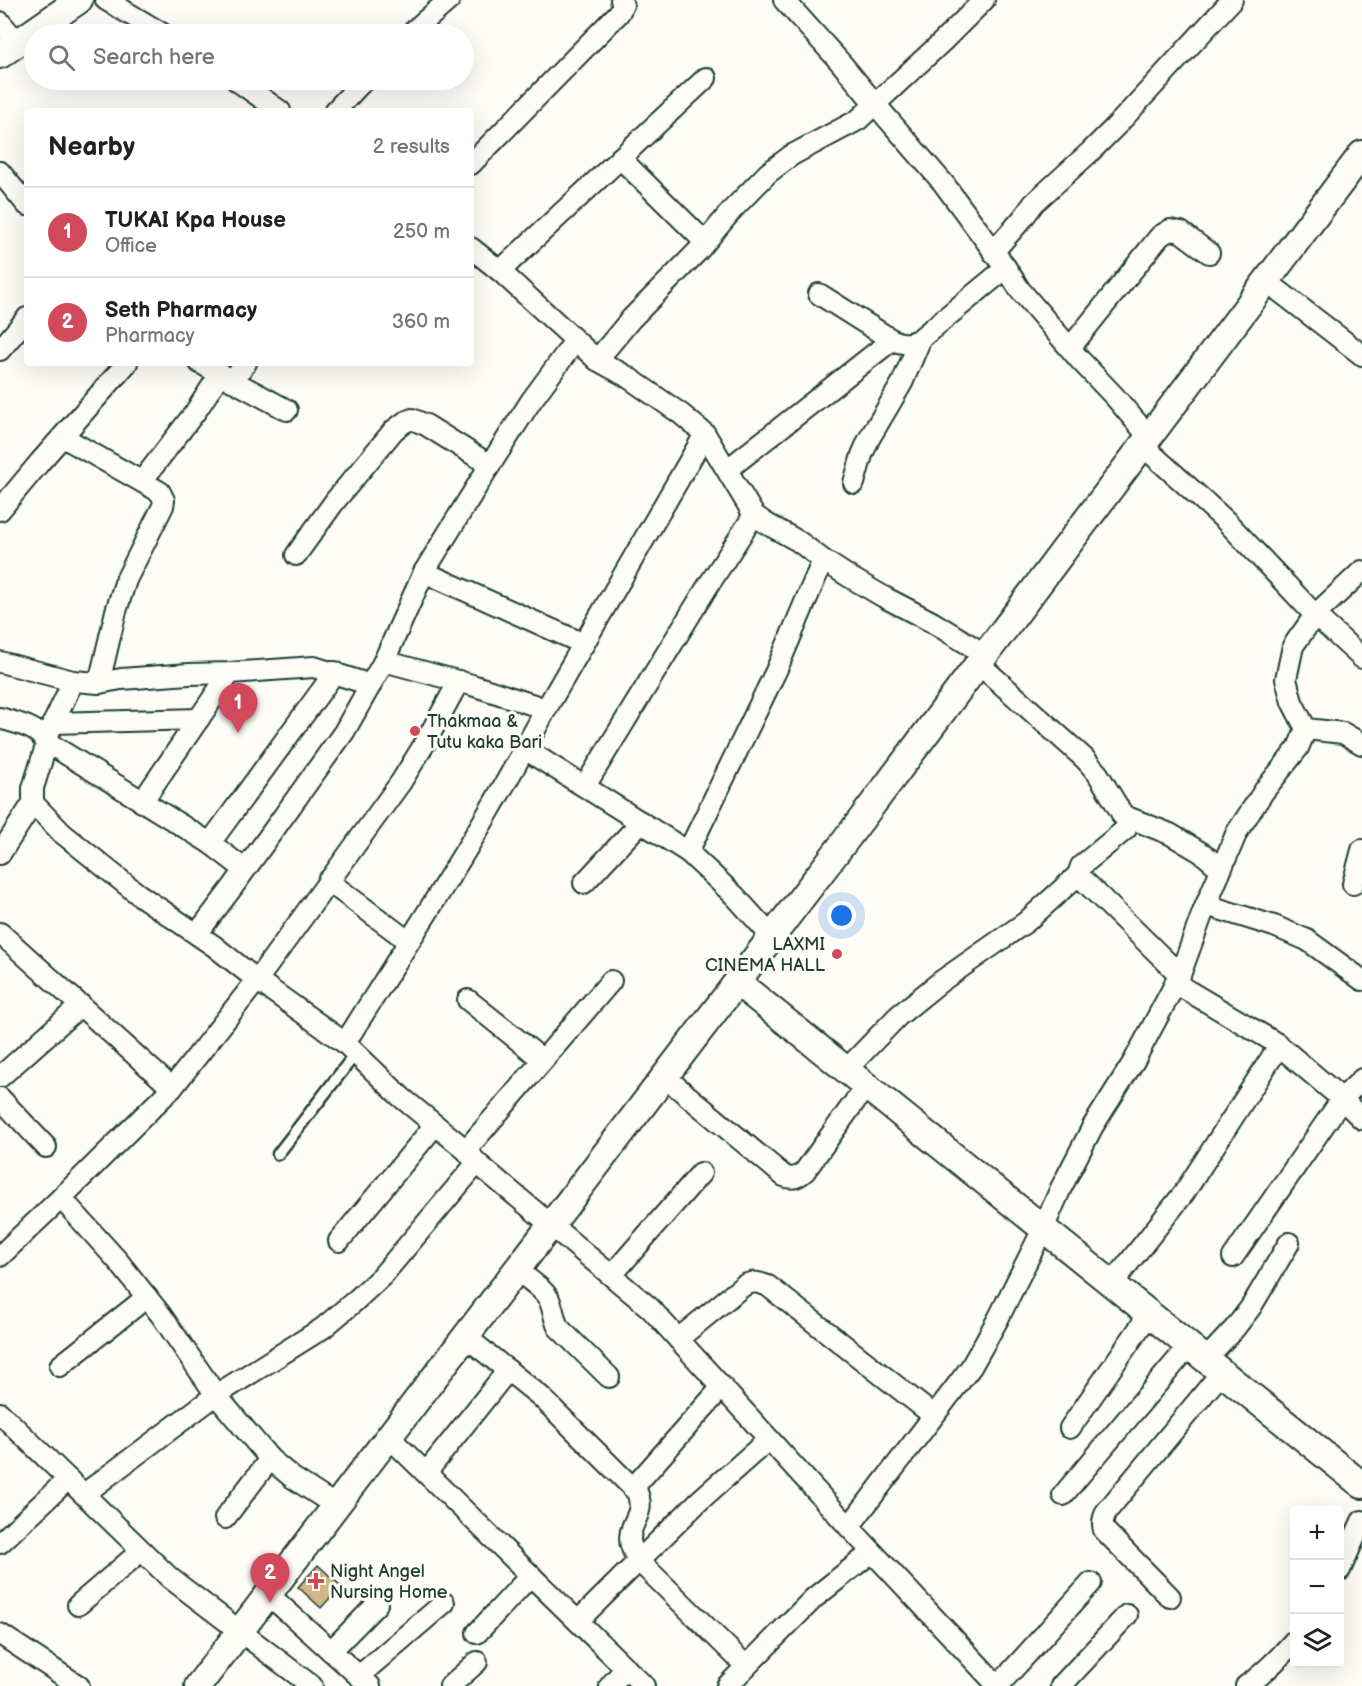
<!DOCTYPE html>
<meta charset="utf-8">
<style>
body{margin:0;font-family:"Balsamiq Sans",sans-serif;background:#f6f6f6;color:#202124}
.controls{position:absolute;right:18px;bottom:18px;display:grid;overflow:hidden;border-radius:6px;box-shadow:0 6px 24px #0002}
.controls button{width:54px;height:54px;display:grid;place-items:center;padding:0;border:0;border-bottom:2px solid #e0e0e0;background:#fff;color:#202124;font:30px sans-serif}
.you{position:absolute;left:842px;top:916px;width:21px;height:21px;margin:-15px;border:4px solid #fff;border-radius:50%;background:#1a73e8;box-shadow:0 0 0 9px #1a73e833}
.badge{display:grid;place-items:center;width:39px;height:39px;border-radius:50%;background:#d1495b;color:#fff;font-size:20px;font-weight:700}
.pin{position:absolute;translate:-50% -50px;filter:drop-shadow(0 2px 3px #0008)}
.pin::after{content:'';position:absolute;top:32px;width:21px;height:18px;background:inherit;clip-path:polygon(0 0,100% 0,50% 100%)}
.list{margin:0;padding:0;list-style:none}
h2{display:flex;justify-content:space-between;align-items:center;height:78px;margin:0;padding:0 24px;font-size:26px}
h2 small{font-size:20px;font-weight:400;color:#757577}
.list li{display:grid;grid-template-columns:39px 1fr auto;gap:18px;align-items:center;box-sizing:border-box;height:90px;padding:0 24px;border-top:2px solid #e0e0e0}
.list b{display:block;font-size:22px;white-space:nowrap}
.list p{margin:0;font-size:20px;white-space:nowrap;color:#757577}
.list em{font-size:20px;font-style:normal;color:#757577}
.icon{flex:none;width:33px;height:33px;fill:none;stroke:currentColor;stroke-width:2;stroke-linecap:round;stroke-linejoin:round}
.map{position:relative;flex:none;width:1362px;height:1686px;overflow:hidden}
.search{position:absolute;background:#fff;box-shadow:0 6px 24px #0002;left:24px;top:24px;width:450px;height:66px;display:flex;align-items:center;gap:15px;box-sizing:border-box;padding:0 21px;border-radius:33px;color:#757577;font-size:22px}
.panel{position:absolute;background:#fff;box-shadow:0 6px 24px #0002;left:24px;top:108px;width:450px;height:258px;border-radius:6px}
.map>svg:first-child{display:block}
.building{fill:#d3b687;stroke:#1f3d34;stroke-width:1.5}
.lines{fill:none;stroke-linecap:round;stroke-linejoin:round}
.service-casing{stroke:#1f3d34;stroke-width:15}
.minor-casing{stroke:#1f3d34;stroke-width:24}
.tertiary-casing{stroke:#1f3d34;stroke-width:30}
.service{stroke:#fdfcf7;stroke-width:10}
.minor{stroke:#fdfcf7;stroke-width:20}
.tertiary{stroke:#fdfcf7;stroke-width:26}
.poi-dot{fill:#d1495b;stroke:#fdfcf7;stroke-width:2}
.labels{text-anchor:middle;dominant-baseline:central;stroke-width:6;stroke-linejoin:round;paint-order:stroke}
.poi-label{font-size:18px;fill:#1f3d34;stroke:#fdfcf7;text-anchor:start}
</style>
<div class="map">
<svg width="1362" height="1686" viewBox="0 0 1362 1686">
<rect width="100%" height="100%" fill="#fdfcf7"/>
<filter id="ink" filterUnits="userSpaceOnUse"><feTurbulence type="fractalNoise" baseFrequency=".0167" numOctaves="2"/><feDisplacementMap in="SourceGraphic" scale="12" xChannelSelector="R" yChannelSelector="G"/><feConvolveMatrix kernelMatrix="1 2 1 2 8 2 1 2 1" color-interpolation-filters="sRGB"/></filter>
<g filter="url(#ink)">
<path class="building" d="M318 1565 341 1586 321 1608 298 1587Z"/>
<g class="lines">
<g class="service-casing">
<path id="service" d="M278 1154 356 1053"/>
</g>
<g class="minor-casing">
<g id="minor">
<path d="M106 0 163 34"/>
<path d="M784 0 841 63 875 104 944 184 1006 268 1020 290 1079 359 1115 397 1149 437"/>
<path d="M0 22 18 43"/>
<path d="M410 34 449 0"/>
<path d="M236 80 280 111"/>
<path d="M335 111 364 80"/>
<path d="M620 158 705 242"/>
<path d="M471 164 619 13 623 5 621 0"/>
<path d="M0 172 27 205"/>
<path d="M471 248 500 271 597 360 626 376 681 414 705 434 754 515 767 524 798 541 823 560 848 576 884 597 932 622 986 655"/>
<path d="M993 252 1023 218 1034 203 1090 152 1118 124 1232 0"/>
<path d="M500 271 706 78"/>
<path d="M1266 281 1362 355"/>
<path d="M819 294 892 340C903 345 911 344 921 338L1006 268"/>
<path d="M1070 348 1160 236 1170 230 1181 232 1209 253"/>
<path d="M0 350 27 318"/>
<path d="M597 360 631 319 698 251 732 210 768 173 792 155 858 120 943 41 984 0"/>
<path d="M200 363 287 410"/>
<path d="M232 381 246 363"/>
<path d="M63 437 160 492 164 500 163 506 126 580 116 611 99 683"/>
<path d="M1143 446 1226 521 1315 615 1362 658"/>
<path d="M728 469 892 340"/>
<path d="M142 481 196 411 220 374"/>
<path d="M854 483 862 455 869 439 902 383 921 338"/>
<path d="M0 510 40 462 127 363"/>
<path d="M296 555 335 501 394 430 405 422 412 419 426 425 490 465"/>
<path d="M424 572 584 644"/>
<path d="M384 661 472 685 546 709"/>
<path d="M0 662 73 681 99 683 121 679 189 674 230 673 314 667 371 685"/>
<path d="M979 664 1085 759 1098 774 1127 822 1126 829 1081 866 1078 875 1180 975"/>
<path d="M73 681 45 741 210 843 244 869"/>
<path d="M0 718C15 723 43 727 46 746L33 788V803L62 833 138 894 214 946 257 980 345 1043 401 1097 466 1150 477 1163 650 1308 849 1527 998 1686 1091 1583"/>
<path d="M53 723 199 719"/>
<path d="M1306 729 1343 733 1362 744"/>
<path d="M525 749 688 852 735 896 772 937"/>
<path d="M585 786 706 589 754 515"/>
<path d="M142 802 230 673"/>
<path d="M1122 815 1170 834 1202 853 1221 869"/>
<path d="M210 843 335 672"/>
<path d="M688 852 776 671 823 560"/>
<path d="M0 854 33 803"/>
<path d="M328 881 408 941"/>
<path d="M584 883 641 822"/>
<path d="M1353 884 1362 850"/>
<path d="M1206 905 1274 926 1307 940 1362 980"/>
<path d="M0 933 172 1088"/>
<path d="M197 934 232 888 344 732 384 661 424 572 485 473 531 401 575 341"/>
<path d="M1175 983 1276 1043 1342 1099 1362 1119"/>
<path d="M468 1000 543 1060"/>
<path d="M345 1043C414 933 486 824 546 709L705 434"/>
<path d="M846 1070 898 1016 940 982 1026 922 1078 875"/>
<path d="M0 1077 81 1005"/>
<path d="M665 1077 784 1176C793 1180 798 1177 805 1171L866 1086"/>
<path d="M0 1098 46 1147"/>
<path d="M466 1150 611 981"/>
<path d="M61 1198 118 1261 161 1315 216 1395 270 1459 293 1478 336 1506"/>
<path d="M339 1241 435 1125"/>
<path d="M0 1256 61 1198 172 1088 257 980 401 782 425 743 459 681"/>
<path d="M1233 1257 1342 1099 1362 1079"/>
<path d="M517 1270C527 1279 542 1287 549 1299 553 1308 554 1318 558 1327L609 1377"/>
<path d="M612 1275 701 1173"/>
<path d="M1112 1284 1184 1193 1279 1046"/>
<path d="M466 1337 540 1396 637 1492C646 1514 630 1520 630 1539 630 1547 635 1554 639 1561L746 1666"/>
<path d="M678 1339 743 1286C753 1281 758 1282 768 1286L933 1415"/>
<path d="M1206 1359 1235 1328 1251 1307 1289 1243"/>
<path d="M60 1366 147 1297"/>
<path d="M0 1413 170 1578 312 1686"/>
<path d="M1070 1428 1149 1314"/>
<path d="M389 1437 644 1686"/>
<path d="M426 1473 508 1370"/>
<path d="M633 1488 722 1387"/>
<path d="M84 1494 216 1395 323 1328 355 1301 382 1276 477 1163"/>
<path d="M1063 1495 1189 1346"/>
<path d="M225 1518 270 1459"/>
<path d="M849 1527 971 1367 998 1319 1043 1229 1061 1188 1093 1126 1134 1061 1180 975 1203 912 1237 832 1264 791 1298 748 1306 729 1292 702 1286 679 1293 646 1315 615 1362 571"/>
<path d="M0 1543 68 1479"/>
<path d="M1340 1570 1362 1521"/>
<path d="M269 1595 370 1686"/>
<path d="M1170 1597 1104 1530C1102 1523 1103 1519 1106 1512L1222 1372"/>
<path d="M78 1605 141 1551"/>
<path d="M578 1621 699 1501 769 1439"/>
<path d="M477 1633 531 1575"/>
<path d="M0 1634 79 1686"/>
<path d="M331 1651 377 1604"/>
<path d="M359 1676 444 1603"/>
<path d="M450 1686 477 1662"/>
<path d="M610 1686 626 1668"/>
<path d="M727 1686 814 1598 872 1552"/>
<path d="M1061 1686 1127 1615"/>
<path d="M1246 1686C1264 1674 1280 1657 1294 1641"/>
</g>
</g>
<g class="tertiary-casing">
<g id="tertiary">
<path d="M0 55 79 0"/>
<path d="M737 982 1362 1485"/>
<path d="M198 1686 845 841 1362 154"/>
</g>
</g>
<use href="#service" class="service"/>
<use href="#minor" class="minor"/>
<use href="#tertiary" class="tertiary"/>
</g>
</g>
<g class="poi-dot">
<circle cx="415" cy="731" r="6"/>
<circle cx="837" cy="954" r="6"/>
<path d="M313 1572h6v6h6v6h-6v6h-6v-6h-6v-6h6z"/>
</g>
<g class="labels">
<g class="poi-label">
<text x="427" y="721">Thakmaa &amp;<tspan x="427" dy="21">Tutu kaka Bari</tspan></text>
<text x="825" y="944" text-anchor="end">LAXMI<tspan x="825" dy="21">CINEMA HALL</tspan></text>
<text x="330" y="1571">Night Angel<tspan x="330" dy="21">Nursing Home</tspan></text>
</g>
</g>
</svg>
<div class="controls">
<button>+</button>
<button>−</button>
<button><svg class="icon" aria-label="layers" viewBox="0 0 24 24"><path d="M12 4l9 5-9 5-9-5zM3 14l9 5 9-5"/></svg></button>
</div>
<div class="you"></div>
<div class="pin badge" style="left:238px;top:733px">1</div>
<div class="pin badge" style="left:270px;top:1603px">2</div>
<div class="search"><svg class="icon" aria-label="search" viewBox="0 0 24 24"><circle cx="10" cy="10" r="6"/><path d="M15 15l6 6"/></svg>Search here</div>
<section class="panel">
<h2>Nearby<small>2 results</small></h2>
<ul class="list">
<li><span class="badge">1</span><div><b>TUKAI Kpa House</b><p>Office</p></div><em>250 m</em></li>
<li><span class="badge">2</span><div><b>Seth Pharmacy</b><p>Pharmacy</p></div><em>360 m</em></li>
</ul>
</section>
</div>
